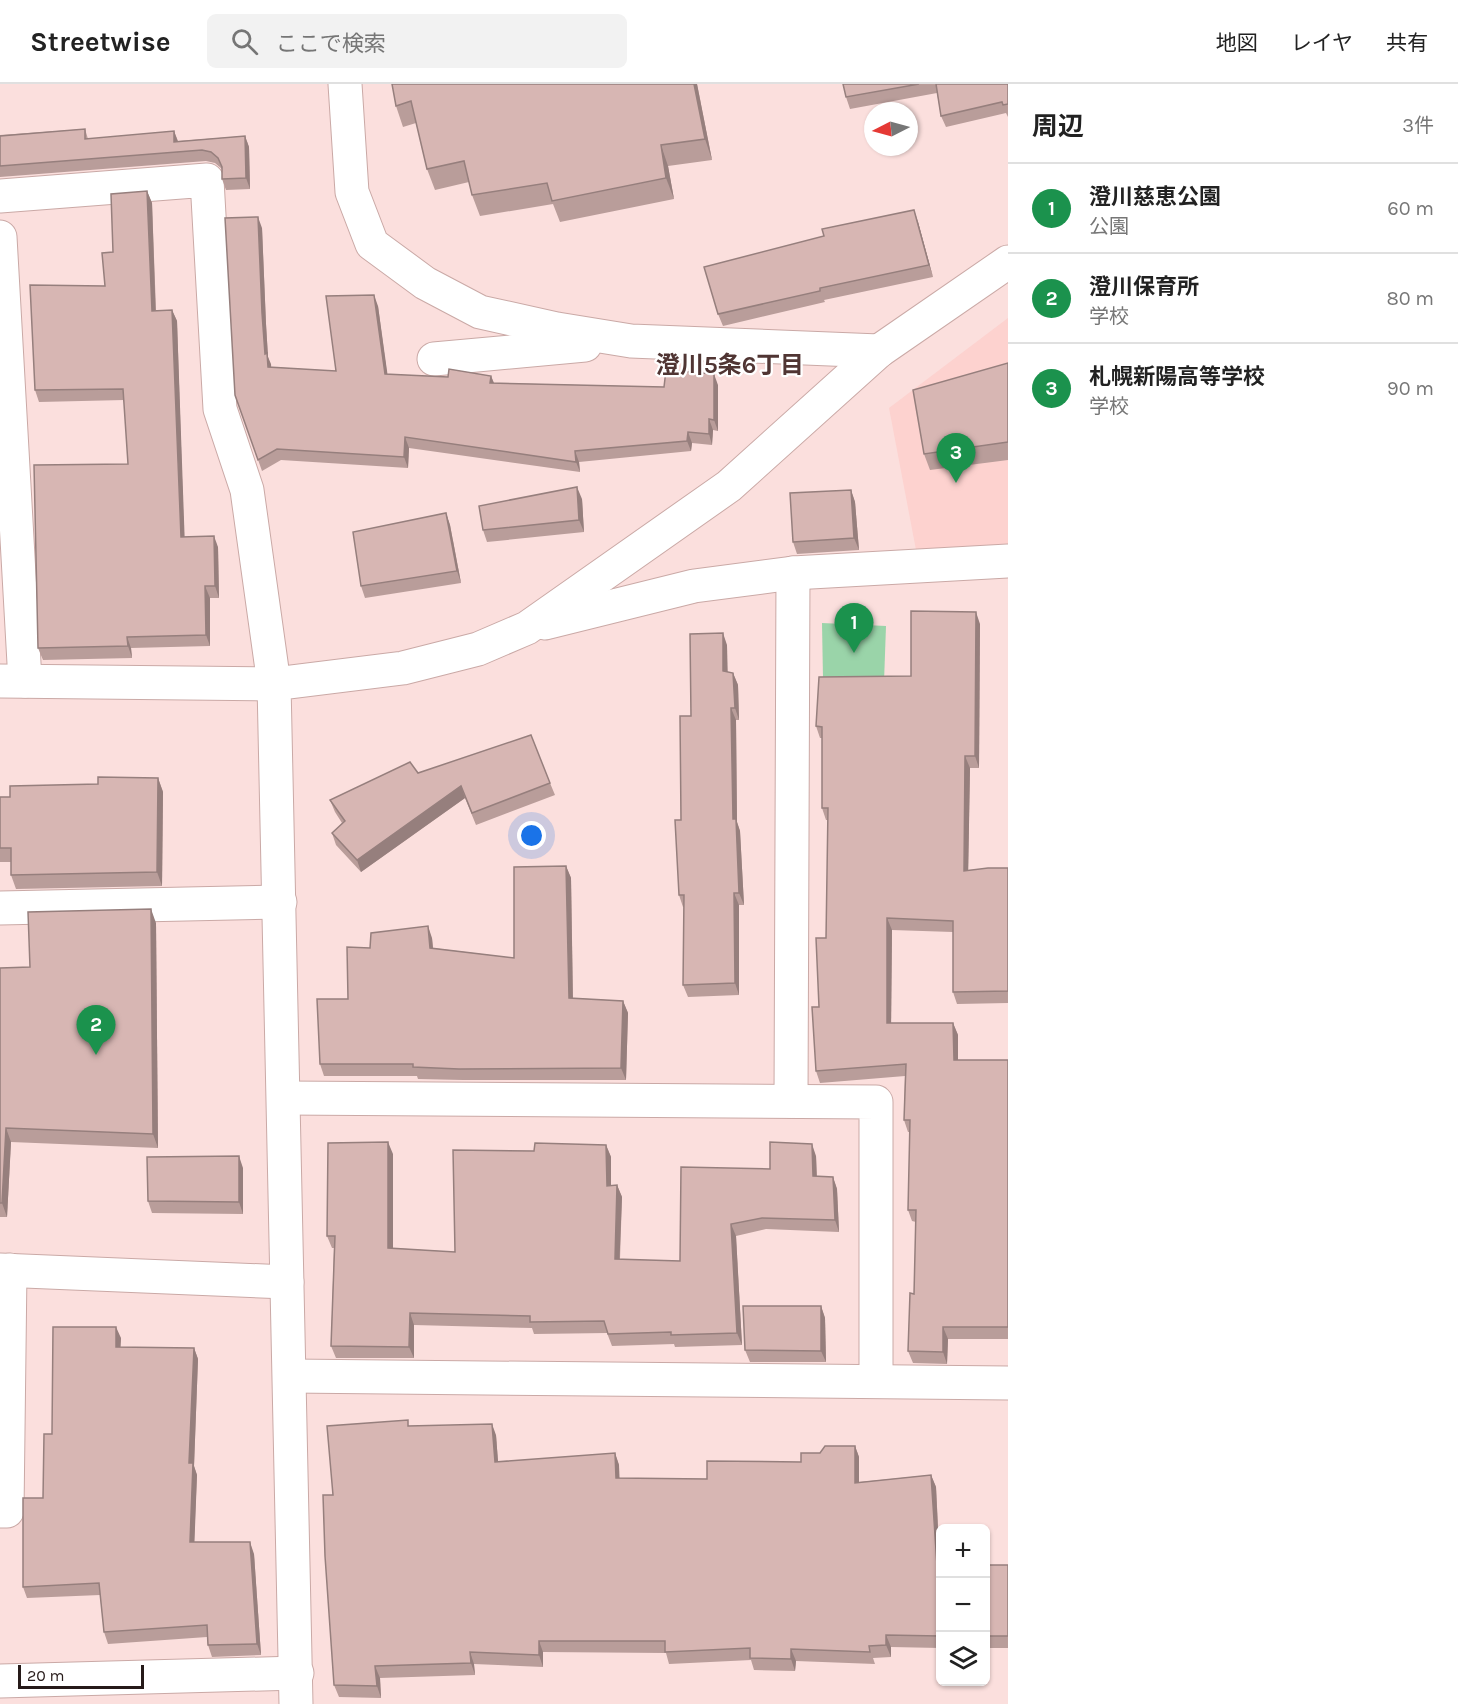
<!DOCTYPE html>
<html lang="ja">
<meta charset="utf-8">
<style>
body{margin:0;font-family:Karla,"Noto Sans JP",sans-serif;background:#f2f2f2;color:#222}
.controls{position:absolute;right:18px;bottom:18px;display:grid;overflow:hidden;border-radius:9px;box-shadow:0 2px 4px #0004}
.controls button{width:54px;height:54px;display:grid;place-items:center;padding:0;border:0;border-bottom:2px solid #e0e0e0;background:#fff;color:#222;font:30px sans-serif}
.compass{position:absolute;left:864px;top:18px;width:54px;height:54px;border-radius:50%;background:#fff;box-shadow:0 2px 4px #0004;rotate:264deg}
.scale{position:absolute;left:18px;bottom:15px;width:126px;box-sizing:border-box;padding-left:6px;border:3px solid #261a19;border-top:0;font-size:16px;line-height:21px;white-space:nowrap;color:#261a19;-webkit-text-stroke:4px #fff;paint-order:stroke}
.you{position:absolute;left:532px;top:752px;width:21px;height:21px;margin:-15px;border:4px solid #fff;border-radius:50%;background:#1a73e8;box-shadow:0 0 0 9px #1a73e833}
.badge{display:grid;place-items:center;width:39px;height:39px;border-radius:50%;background:#1b924d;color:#fff;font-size:20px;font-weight:700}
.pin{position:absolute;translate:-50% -50px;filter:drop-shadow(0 2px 3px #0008)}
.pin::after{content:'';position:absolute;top:32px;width:21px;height:18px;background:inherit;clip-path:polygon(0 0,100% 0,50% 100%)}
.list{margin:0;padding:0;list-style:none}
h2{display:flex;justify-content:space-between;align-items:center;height:78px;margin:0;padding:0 24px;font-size:26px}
h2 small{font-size:20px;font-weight:400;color:#767676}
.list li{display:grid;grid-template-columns:39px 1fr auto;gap:18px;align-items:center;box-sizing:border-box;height:90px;padding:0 24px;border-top:2px solid #e0e0e0}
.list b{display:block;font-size:22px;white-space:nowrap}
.list p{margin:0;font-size:20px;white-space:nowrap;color:#767676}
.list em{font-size:20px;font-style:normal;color:#767676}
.icon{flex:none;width:33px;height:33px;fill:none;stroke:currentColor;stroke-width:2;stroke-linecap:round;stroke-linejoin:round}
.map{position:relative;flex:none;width:1008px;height:1620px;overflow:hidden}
header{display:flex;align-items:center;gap:36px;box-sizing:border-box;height:84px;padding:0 30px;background:#fff;border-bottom:2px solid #e0e0e0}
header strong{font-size:28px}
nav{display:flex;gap:33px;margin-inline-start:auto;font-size:21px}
.search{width:420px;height:54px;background:#f2f2f2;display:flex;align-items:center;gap:15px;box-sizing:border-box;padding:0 21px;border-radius:9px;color:#767676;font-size:22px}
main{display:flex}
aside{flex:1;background:#fff}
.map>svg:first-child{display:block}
.built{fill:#fdd2cf}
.green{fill:#9ad4a9}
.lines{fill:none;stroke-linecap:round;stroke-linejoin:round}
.street-casing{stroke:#caa9a6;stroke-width:35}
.street{stroke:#fff;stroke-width:33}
.wall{fill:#b99d9a}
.shaded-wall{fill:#967f7d}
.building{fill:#d7b6b3;stroke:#967f7d;stroke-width:1.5}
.labels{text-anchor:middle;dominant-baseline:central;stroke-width:4.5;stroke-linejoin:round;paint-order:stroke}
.neighbourhood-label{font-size:24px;font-weight:bold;fill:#503533;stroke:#fff}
</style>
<header>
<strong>Streetwise</strong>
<div class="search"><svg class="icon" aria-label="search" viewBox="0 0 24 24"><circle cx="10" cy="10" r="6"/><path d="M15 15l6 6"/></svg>ここで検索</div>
<nav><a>地図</a><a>レイヤ</a><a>共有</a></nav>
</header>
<main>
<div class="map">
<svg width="1008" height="1620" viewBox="0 0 1008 1620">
<rect width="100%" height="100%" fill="#fbdfdd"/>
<path class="built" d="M1008 234V474L920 487 889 324Z"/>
<path class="green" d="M822 539 886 542 884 598 823 595Z"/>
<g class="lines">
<g class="street-casing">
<g id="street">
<path d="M345 0 352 108 372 160 425 199 480 228 557 245 631 257 879 267"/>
<path d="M0 112 207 96 220 325 247 406 274 600 0 597"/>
<path d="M0 153 25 597"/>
<path d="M434 275 585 261"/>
<path d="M545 539 694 502 793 489 1008 477"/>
<path d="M0 824 280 818"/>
<path d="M284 1014 876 1018V1297"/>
<path d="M791 1017 793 489"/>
<path d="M0 1186 287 1198"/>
<path d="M290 1292 1008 1299"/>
<path d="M0 1427H7L10 1186"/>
<path d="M0 1597 297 1589"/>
<path d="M296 1620 274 600 403 584 478 565 527 544 729 402 879 267 1008 178"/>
</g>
</g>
<use href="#street" class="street"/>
</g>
<g class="wall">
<path d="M392 0H697L712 76 668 82 674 115 560 138 553 120 480 132 472 111 469 98 435 106 427 85 416 39 403 43 396 22Z"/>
<path d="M843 0H1008V33L1006 29 946 43 941 32 937 9 850 25 846 13Z"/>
<path d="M85 45 88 55 174 47 178 57 245 52 249 63 250 105 226 106 222 95V85L215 79 206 77 0 93V51Z"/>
<path d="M147 107 152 119 156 226H172L177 237 184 453 218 463 219 514H210V562L131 564 132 574 43 576 38 564 128 380 124 316 39 318 35 306 105 202 113 168Z"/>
<path d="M918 138 933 193 824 216 825 218 723 242 718 230Z"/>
<path d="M262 144 266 240 268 273 271 283 336 287 378 222 387 290 448 293 491 292 494 299 664 303 718 301V347L713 346 712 361 692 359 691 367 579 378 580 388 409 364 408 384 281 376 262 387 235 311Z"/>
<path d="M1008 279V376L930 386 924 370Z"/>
<path d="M851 406 855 418 859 466 797 470 793 458Z"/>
<path d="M582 415 584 448 487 458 483 446Z"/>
<path d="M446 429 450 441 461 499 365 514 361 502Z"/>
<path d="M980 540 979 684H970L968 786 1008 784V919L957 920 953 908V848L892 846 891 939H953L958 951V976H1008V1255H948L947 1280 913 1279 908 1267 914 1210 916 1138 912 1137 908 1126 910 1048H908L904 1036 905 992 820 999 816 987 819 923 826 854 828 736H826L822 724V654H820L816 642 911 592Z"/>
<path d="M727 561V588L733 589 738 601 739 636H736L737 738 740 747 744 821H739V911L688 913 683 901 684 823H683L679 811 691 632Z"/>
<path d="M418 689 550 699 555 711 476 741 465 714 361 788 336 761 332 749 342 739 335 728 330 716Z"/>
<path d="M158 694 163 708 162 802 16 805 11 791V778H0V713H10L98 700Z"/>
<path d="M566 782 571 794 573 914 623 917 628 929 626 996H463L418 995 417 992H324L320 980 370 864 432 854 433 864 514 874Z"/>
<path d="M156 839 158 1064 11 1058 7 1133H0V884L30 883Z"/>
<path d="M606 1061 611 1073V1101H617L622 1113 620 1175 680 1177 770 1085 816 1072 817 1093H833L837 1105 839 1148 766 1145 736 1152 742 1261 675 1263 674 1260 612 1262 607 1249 534 1250 532 1244 414 1241V1274H336L331 1262 334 1164H332L327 1152 393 1070V1164L455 1168 534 1067Z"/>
<path d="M243 1084V1130L152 1129 148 1117Z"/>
<path d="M821 1222 825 1234 826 1278H750L745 1266Z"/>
<path d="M121 1254 120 1263 194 1264 198 1275 194 1382 197 1391 194 1458 254 1470 261 1571 212 1573 208 1561 207 1553 108 1560 104 1548 100 1511 27 1514 23 1503 43 1414 52 1350Z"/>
<path d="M410 1342 496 1351 498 1378 615 1369 619 1381V1394L707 1395 801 1378 820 1369 855 1362 859 1373V1398L931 1391 936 1403 940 1479V1564L891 1563V1573L873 1574 875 1580 796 1577 795 1587 754 1586 751 1576 669 1580 666 1569 543 1568V1583L474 1580 475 1591 380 1594 381 1614 339 1613 334 1601 333 1411Z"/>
<rect x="986" y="1481" width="22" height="83"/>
</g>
<g class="shaded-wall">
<path d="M694 0H697L712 76 705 55Z"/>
<path d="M174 47 178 58V69L174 58Z"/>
<path d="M245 52 249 63 250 105 246 94Z"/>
<path d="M661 61 668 82 674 115 666 94Z"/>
<path d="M147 107 152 119 156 238 152 227Z"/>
<path d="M914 126 918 138 933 193 929 181Z"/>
<path d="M258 133 262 144 266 240 268 273 271 280 272 294 268 283 265 270 262 229Z"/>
<path d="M374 211 378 222 389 301 385 290Z"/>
<path d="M172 226 177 237 185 464 181 453Z"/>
<path d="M714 290 718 301V347L714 336Z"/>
<path d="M491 292 495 302 490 299Z"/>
<path d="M709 335 713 346 712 361 709 350Z"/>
<path d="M688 348 692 359 691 367 687 357Z"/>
<path d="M405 353 409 364 408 384 404 373Z"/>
<path d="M575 367 579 378 580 388 576 378Z"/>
<path d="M577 403 582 415 584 448 579 436Z"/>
<path d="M851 406 855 418 859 466 854 454Z"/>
<path d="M446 429 450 441 461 499 457 487Z"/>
<path d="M214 452 218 463 219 514 215 502Z"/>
<path d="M205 502 210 514V562L206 551Z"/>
<path d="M976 528 980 540 979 684 975 672Z"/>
<path d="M723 549 727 561 728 599 723 587Z"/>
<path d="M127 553 131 564 132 574 128 562Z"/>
<path d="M733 589 738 601 739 636 735 624Z"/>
<path d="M731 624 736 636 737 738 740 747 744 821 739 809 733 735Z"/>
<path d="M965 672 970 684 968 799 964 787Z"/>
<path d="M158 694 163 708 162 802 157 788Z"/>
<path d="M461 702 465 714 361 788 357 776Z"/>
<path d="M566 782 571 794 573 926 569 914Z"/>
<path d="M734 809 739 821V911L735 899Z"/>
<path d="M151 825 156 839 158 1064 153 1050Z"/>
<path d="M887 834 892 846 891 951 887 939Z"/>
<path d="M428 842 432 854 434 876 430 864Z"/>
<path d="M623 917 628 929 626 996 621 984Z"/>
<path d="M953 939 958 951V988L954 976Z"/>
<path d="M6 1044 11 1058 7 1133 2 1119Z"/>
<path d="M388 1058 393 1070V1176L388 1164Z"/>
<path d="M812 1060 816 1072 817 1104 813 1092Z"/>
<path d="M606 1061 611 1073V1114L607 1102Z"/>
<path d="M239 1072 243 1084V1130L239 1118Z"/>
<path d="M833 1093 837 1105 839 1148 835 1136Z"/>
<path d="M617 1101 622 1113 619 1187 615 1175Z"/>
<path d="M731 1140 736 1152 742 1261 737 1249Z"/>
<path d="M821 1222 825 1234 826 1278 821 1267Z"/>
<path d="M410 1229 414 1241V1274L409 1263Z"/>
<path d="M116 1243 121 1254 120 1275 116 1263Z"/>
<path d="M943 1243 948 1255 947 1280 943 1268Z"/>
<path d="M194 1264 198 1275 194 1382 197 1391 194 1470 190 1458 189 1379Z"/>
<path d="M492 1340 496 1351 499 1390 495 1378Z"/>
<path d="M855 1362 859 1373V1411L855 1399Z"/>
<path d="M615 1369 619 1381 620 1405 616 1394Z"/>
<path d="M931 1391 936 1403 940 1491 937 1481Z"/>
<path d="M250 1458 254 1470 261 1571 257 1560Z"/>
<path d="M886 1551 891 1563V1573L886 1561Z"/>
<path d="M539 1557 543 1568V1583L539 1571Z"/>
<path d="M791 1565 796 1577 795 1587 791 1575Z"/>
<path d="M470 1568 474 1580 475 1591 471 1579Z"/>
<path d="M375 1582 380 1594 381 1614 377 1602Z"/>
</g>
<g class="building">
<path d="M392 0H694L705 55 661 61 666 94 552 117 547 99 472 111 464 77 427 85 411 17 396 22Z"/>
<path d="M843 0H919L846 13Z"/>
<path d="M936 0H1008V20L1003 21 1002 18 941 32Z"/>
<path d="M85 45V55L174 47V58L245 52 246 94 222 95V83L218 74 211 68 202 66 0 82V52Z"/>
<path d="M147 107 152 227 172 226 181 453 214 452 215 502H205L206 551 127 553 128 562 38 564 34 381 128 380 123 305 35 306 30 201 105 202 102 169 113 168 111 110Z"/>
<path d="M914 126 929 181 820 204V207L718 230 704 183 824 152 822 145Z"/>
<path d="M258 133 262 229 265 270 267 269 268 283 336 287 326 212 374 211 385 290 448 293 449 285 491 292 490 299 664 303 666 286 714 290V336L709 335V350L688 348 687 357 575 367 576 378 405 353 404 373 277 365 258 376 235 311 225 134Z"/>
<path d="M1008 279V358L924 370 913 306Z"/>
<path d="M577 403 579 436 483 446 479 422Z"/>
<path d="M851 406 854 454 793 458 790 409Z"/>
<path d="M446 429 457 487 361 502 353 448Z"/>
<path d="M911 527 976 528 975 672H965L964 787 988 784H1008V907L953 908V837L887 834V939H953L954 976H1008V1243H943V1268L908 1267 910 1209 914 1210 916 1126H908L910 1036H904L906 980 816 987 812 923H819L816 854H826L828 724H822V643L816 642 819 593 911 592Z"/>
<path d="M723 549V587L733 589 735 624H731L733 735H736L739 809H734L735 899 683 901 684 811H679L675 736H681L680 632H691L690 550Z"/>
<path d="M531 651 550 699 472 729 461 702 357 776 332 749 345 737 330 716 410 678 418 689Z"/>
<path d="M98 693 158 694 157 788 11 791V764H0V713H10V702L98 700Z"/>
<path d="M566 782 569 914 623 917 621 984 459 985 413 983V980H320L317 915H348L347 863 370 864 371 849 428 842 430 864 514 874V783Z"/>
<path d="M151 825 153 1050 6 1044 2 1119H0V884L30 883 28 828Z"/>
<path d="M388 1058V1164L455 1168 453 1066 534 1067 535 1059 606 1061 607 1102 617 1101 615 1175 680 1177 681 1083 770 1085V1058L812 1060 813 1092 833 1093 835 1136 762 1134 731 1140 737 1249 671 1251V1248L608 1250 604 1237 530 1238V1232L410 1229 409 1263 331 1262 335 1152H327L328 1059Z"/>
<path d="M239 1072V1118L148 1117 147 1073Z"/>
<path d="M743 1222H821V1267L745 1266Z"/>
<path d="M53 1243H116V1263L194 1264 189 1379H193L190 1458H250L257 1560 208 1561 207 1541 104 1548 99 1499 23 1503V1414H43L44 1350H52Z"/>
<path d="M408 1336V1342L492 1340 495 1378 615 1369 616 1394 707 1395V1377L801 1378V1369H820L825 1362H855V1399L931 1391 937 1481H940V1552L886 1551V1561L869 1562 870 1568 791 1565V1575L750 1574V1564L665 1568V1557H539V1571L470 1568 471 1579 375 1582 377 1602 334 1601 325 1472 323 1411H333L327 1342Z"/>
<rect x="986" y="1481" width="22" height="71"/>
</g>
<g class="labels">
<g class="neighbourhood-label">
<text x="730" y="281">澄川5条6丁目</text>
</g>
</g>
</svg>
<div class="controls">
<button>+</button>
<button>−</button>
<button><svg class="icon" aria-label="layers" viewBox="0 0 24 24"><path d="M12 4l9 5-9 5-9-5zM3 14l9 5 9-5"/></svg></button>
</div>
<svg class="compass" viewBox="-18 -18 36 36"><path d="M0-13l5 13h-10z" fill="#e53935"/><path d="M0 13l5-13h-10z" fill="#767676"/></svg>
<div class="scale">20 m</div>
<div class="you"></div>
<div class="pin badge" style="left:854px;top:569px">1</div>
<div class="pin badge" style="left:96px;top:971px">2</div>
<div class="pin badge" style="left:956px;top:399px">3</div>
</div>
<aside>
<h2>周辺<small>3件</small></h2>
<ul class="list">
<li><span class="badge">1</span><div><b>澄川慈恵公園</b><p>公園</p></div><em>60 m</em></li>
<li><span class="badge">2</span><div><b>澄川保育所</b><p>学校</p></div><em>80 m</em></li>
<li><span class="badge">3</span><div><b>札幌新陽高等学校</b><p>学校</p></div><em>90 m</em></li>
</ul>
</aside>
</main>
